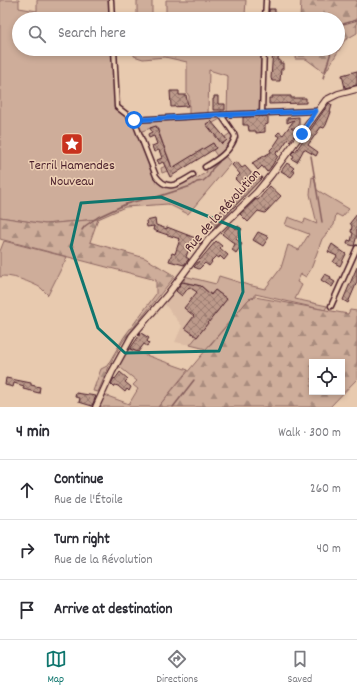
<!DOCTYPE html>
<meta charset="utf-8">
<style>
body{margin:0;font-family:Dekko,sans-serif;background:#f7f7f7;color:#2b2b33}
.controls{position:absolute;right:12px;bottom:12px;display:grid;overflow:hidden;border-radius:0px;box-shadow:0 2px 6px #0003}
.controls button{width:36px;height:36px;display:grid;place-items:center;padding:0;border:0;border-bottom:1px solid #e1e1e2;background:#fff;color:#2b2b33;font:20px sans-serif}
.stop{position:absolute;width:12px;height:12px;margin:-9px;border:3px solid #1a73e8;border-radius:50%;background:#fff}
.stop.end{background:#1a73e8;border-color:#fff;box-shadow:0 1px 4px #0008}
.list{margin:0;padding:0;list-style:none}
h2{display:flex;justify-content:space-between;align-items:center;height:52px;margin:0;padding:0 16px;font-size:17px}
h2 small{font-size:13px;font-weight:400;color:#7c7c81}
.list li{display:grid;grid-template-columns:26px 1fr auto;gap:12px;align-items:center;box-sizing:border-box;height:60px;padding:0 16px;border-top:1px solid #e1e1e2}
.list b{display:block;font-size:15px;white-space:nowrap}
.list p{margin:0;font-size:13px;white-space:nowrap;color:#7c7c81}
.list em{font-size:13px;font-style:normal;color:#7c7c81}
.icon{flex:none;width:22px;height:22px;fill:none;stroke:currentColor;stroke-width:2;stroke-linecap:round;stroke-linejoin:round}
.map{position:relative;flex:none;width:357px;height:407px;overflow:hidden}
.search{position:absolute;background:#fff;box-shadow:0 2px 6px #0003;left:12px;right:12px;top:12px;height:44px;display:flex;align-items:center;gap:10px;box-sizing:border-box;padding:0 14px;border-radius:22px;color:#7c7c81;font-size:15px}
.sheet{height:232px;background:#fff}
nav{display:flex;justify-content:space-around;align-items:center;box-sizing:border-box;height:56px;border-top:1px solid #e1e1e2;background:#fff;font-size:11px;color:#7c7c81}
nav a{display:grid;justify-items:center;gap:2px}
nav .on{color:#0f766e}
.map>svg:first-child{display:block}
.built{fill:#dbbba4}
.green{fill:#cead9a;stroke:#8c6662}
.forest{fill:url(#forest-firs);stroke:#8c6662;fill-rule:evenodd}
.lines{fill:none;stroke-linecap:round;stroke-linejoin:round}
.stream{stroke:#845d5b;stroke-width:1.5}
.building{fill:url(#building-cross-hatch);stroke:#4a1f2b}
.street-casing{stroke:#4a1f2b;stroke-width:7}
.secondary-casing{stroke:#4a1f2b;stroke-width:8}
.street{stroke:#efd1b5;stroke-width:4}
.secondary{stroke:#efd1b5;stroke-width:5.5}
.route{stroke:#1a73e8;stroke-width:5}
.marked{fill:none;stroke:#0f766e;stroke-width:3;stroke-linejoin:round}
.labels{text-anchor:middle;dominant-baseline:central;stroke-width:3;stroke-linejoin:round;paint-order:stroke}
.poi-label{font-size:14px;fill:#4a1f2b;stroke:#efd1b5}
.street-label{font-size:14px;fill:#4a1f2b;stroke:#efd1b5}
</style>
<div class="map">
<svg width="357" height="407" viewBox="0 0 357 407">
<defs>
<pattern id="forest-firs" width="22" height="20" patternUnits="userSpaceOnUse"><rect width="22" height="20" fill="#cead9a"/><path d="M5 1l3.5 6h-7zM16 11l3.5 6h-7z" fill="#a98c7e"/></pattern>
<pattern id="building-cross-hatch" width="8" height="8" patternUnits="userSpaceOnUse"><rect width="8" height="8" fill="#bc998a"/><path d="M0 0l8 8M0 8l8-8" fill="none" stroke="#9b7c71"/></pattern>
</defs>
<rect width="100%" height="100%" fill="#e8caaf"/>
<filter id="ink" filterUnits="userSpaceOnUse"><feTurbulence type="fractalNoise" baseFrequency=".025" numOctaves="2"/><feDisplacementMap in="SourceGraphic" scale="8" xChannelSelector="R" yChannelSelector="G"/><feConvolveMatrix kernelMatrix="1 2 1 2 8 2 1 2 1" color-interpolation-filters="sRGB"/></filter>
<g filter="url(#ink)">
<path class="built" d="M184 276 215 290 227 299 190 345 175 342 182 326 163 302Z"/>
<g class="green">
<path d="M0 0H19V8L37 11V0H113L114 19H19V49H116L118 104 127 117 134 120 216 115 220 119 213 123 211 121 207 125 222 144 227 140 225 137 232 132 234 138 226 149 217 156 213 150 216 148 213 143 170 170 162 173 161 168 171 164 164 146 159 148 158 146 163 144 157 126 139 132 157 178 169 186H177L192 177 193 175 196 178H197L207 172 205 167 215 161 225 156 231 163 188 214 168 204 125 207 98 219 45 224 0 217Z"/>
<rect x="137" y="0" width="15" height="19"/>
<path d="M166 0H246L245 15 264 16 263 19H166Z"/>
<path d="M134 49H262L260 112 227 113 228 76 209 70 208 114 189 116V96L187 93V62L165 57 143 59 134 56Z"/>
<path d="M312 177 315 178 317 190 349 209 342 217 336 214 334 225 322 239 311 269 306 277 301 274 297 282 302 285 295 299 327 306 325 310 255 294V297L249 299 206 349 190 345 227 299 215 290 211 294 201 286 184 282V276L216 284 219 276 248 285 265 289 281 268 288 245 299 250 309 234 285 225 288 217 304 223 305 219 317 224 310 194Z"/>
<path d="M4 241 67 257 48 295C46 293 43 290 41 288 33 283 8 273 0 277V251Z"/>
<path d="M126 348 188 370 158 407H96L102 394 129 404 138 389 133 385 137 381 116 364Z"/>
</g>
<g class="forest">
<path d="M301 0H357V33L345 40 325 73 306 59H295L297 49H338V19H300Z"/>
<path d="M0 217 45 224 98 219 90 242 145 258 175 276 123 341 111 362 98 392 93 391 101 369 107 366 124 337 156 294V280L0 239Z"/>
<path d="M255 297 348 314 350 310 357 311V379L330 407H158L249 299ZM312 362H342V392H312Z"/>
</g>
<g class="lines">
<g class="stream">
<path d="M338 34 343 24 357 20"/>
<path d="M323 78 332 49"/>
<path d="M311 156 322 222"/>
<path d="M82 230 85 226 98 217 126 204 148 198 157 197 191 186 197 182 203 181 209 176 212 169 219 162"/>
<path d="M173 407 194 380"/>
</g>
</g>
<g class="building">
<path d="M269 9H275V13L281 14 280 19 269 18Z"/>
<path d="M273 49H279L278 60H280V63H283V69H281L280 81H272L271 78Z"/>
<path d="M357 71V85L345 88 342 75Z"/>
<path d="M170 91H179V95H186L188 106 171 107Z"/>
<path d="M214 96H218V104H225V110H213V99H214Z"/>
<path d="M272 96H291V98H306V103L269 104V98H272Z"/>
<path d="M329 103 332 105 330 112H331L326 125 324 128 321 127 308 145 318 152 316 156 304 149 297 162 292 159 294 156 291 154 294 151 295 152Z"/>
<path d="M268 116V124L265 125V132L256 133V131H249L248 125H243V117Z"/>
<path d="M299 117V128H291L297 132 290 141 288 139 279 152 277 151 276 154 278 156 271 167 267 172 262 166 258 170 252 163 271 152 270 150 274 146 280 137 276 135 279 132 283 135 294 120 287 123V118Z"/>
<path d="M211 121 227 140 222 144 206 124Z"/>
<path d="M156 126 172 168 213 143 216 148 170 177 163 162 159 164 157 160 162 158 159 150 154 152 152 146 157 144 154 136 149 138 148 134 152 132 150 128Z"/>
<path d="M236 161 242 168 245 166 253 175 257 172 262 178 212 230 207 225 244 188 235 179 240 174 232 165Z"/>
<path d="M287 163 294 168 292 170 295 172 291 177 281 171Z"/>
<path d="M270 186 281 196 265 213 258 211 248 222 240 214 256 199 258 200Z"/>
<path d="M357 214V235L354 246 347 244 348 240 351 241 353 233 351 232 352 226 350 223Z"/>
<path d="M155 219 156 225 167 229V227L203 241 200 244 198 243 197 245 191 243 186 257 189 259 184 265 169 261 172 253 175 254 180 239 153 230 154 226 147 227 146 221Z"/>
<path d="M231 224 236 229 238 226 242 229 239 233 240 234 236 239 242 244 236 253 232 250 235 244 222 234Z"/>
<path d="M258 232 269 237 263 246 253 240Z"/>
<path d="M216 241 222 246 220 248 228 255 224 260 220 256 219 258 216 256 211 261 212 262 209 266 205 263 199 269 194 267Z"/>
<path d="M332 244 346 254 340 266 333 262 337 256 328 252Z"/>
<path d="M357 267V282L348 303 343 300Z"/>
<path d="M325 274 331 277 330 279 335 282 332 287 321 280Z"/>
<path d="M182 282 201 286 211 295 215 290 227 299 197 337 185 328 194 316 184 308 197 292 189 287 182 296 176 291Z"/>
<path d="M141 333 149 338 147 341 149 343 147 346 144 344 138 352 130 349Z"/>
<path d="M120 372 128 379 125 382 131 387 129 391 127 389 125 392 118 386 115 385 114 387 111 384 114 378 115 379Z"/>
<path d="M6 378 31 383V385L40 387 39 393 23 389 24 386 14 383 13 387 5 385Z"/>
<path d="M76 393 96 396 92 406 79 402 80 398 75 397Z"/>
</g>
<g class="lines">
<g class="street-casing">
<g id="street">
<path d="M111 0 112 19"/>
<path d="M265 19 266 0"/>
<path d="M114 49 117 107 134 120 216 115 316 111"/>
<path d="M262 113 264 49"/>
<path d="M134 120 156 176C168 193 179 183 193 175"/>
<path d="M205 167C217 160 231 151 235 137L234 134 221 115"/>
<path d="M331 306 357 248"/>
</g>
</g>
<g class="secondary-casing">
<path id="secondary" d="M96 407 112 372 132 336 168 294 210 238 257 192 271 175 326 100 338 94 357 89"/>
</g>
<use href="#street" class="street"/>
<use href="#secondary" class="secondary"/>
</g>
</g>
<g class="lines" filter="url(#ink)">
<path class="route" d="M134 120 216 115 316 111 302 134"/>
</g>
<path class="marked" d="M161 197 239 229 243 292 219 351 125 353 98 328 71 247 81 203Z"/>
<defs>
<g id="sight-square" transform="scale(1.15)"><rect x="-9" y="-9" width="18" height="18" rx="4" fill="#c8321e" stroke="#efd1b5"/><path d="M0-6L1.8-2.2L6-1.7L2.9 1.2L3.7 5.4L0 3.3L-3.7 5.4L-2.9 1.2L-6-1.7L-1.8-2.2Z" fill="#fff"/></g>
</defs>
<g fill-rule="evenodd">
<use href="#sight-square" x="72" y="144"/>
</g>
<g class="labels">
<g class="poi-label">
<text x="72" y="166">Terril Hamendes<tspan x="72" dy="16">Nouveau</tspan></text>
</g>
<g class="street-label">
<text transform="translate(223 211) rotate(-48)">Rue de la Révolution</text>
</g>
</g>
</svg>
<div class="controls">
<button><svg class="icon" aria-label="locate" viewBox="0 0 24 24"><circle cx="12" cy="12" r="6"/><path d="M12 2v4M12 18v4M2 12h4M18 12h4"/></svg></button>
</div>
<div class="stop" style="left:134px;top:120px"></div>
<div class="stop end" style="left:302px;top:134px"></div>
<div class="search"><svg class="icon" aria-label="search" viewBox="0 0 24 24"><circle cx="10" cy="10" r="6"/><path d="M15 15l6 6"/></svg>Search here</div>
</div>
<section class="sheet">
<h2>4 min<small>Walk · 300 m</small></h2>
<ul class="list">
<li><svg class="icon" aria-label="ahead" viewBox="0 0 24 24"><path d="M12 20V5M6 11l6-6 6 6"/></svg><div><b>Continue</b><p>Rue de l'Étoile</p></div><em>260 m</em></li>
<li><svg class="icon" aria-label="right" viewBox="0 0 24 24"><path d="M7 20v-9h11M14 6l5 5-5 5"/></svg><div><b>Turn right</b><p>Rue de la Révolution</p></div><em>40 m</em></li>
<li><svg class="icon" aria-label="arrive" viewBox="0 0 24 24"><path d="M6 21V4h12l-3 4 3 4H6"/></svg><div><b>Arrive at destination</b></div></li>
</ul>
</section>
<nav>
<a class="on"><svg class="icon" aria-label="map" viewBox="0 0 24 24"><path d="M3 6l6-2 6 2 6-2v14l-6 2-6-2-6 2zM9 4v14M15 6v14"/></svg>Map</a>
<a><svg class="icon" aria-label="directions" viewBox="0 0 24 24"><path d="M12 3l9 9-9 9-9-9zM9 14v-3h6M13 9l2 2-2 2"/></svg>Directions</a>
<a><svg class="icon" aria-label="saved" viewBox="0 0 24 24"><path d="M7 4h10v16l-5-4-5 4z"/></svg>Saved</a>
</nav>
